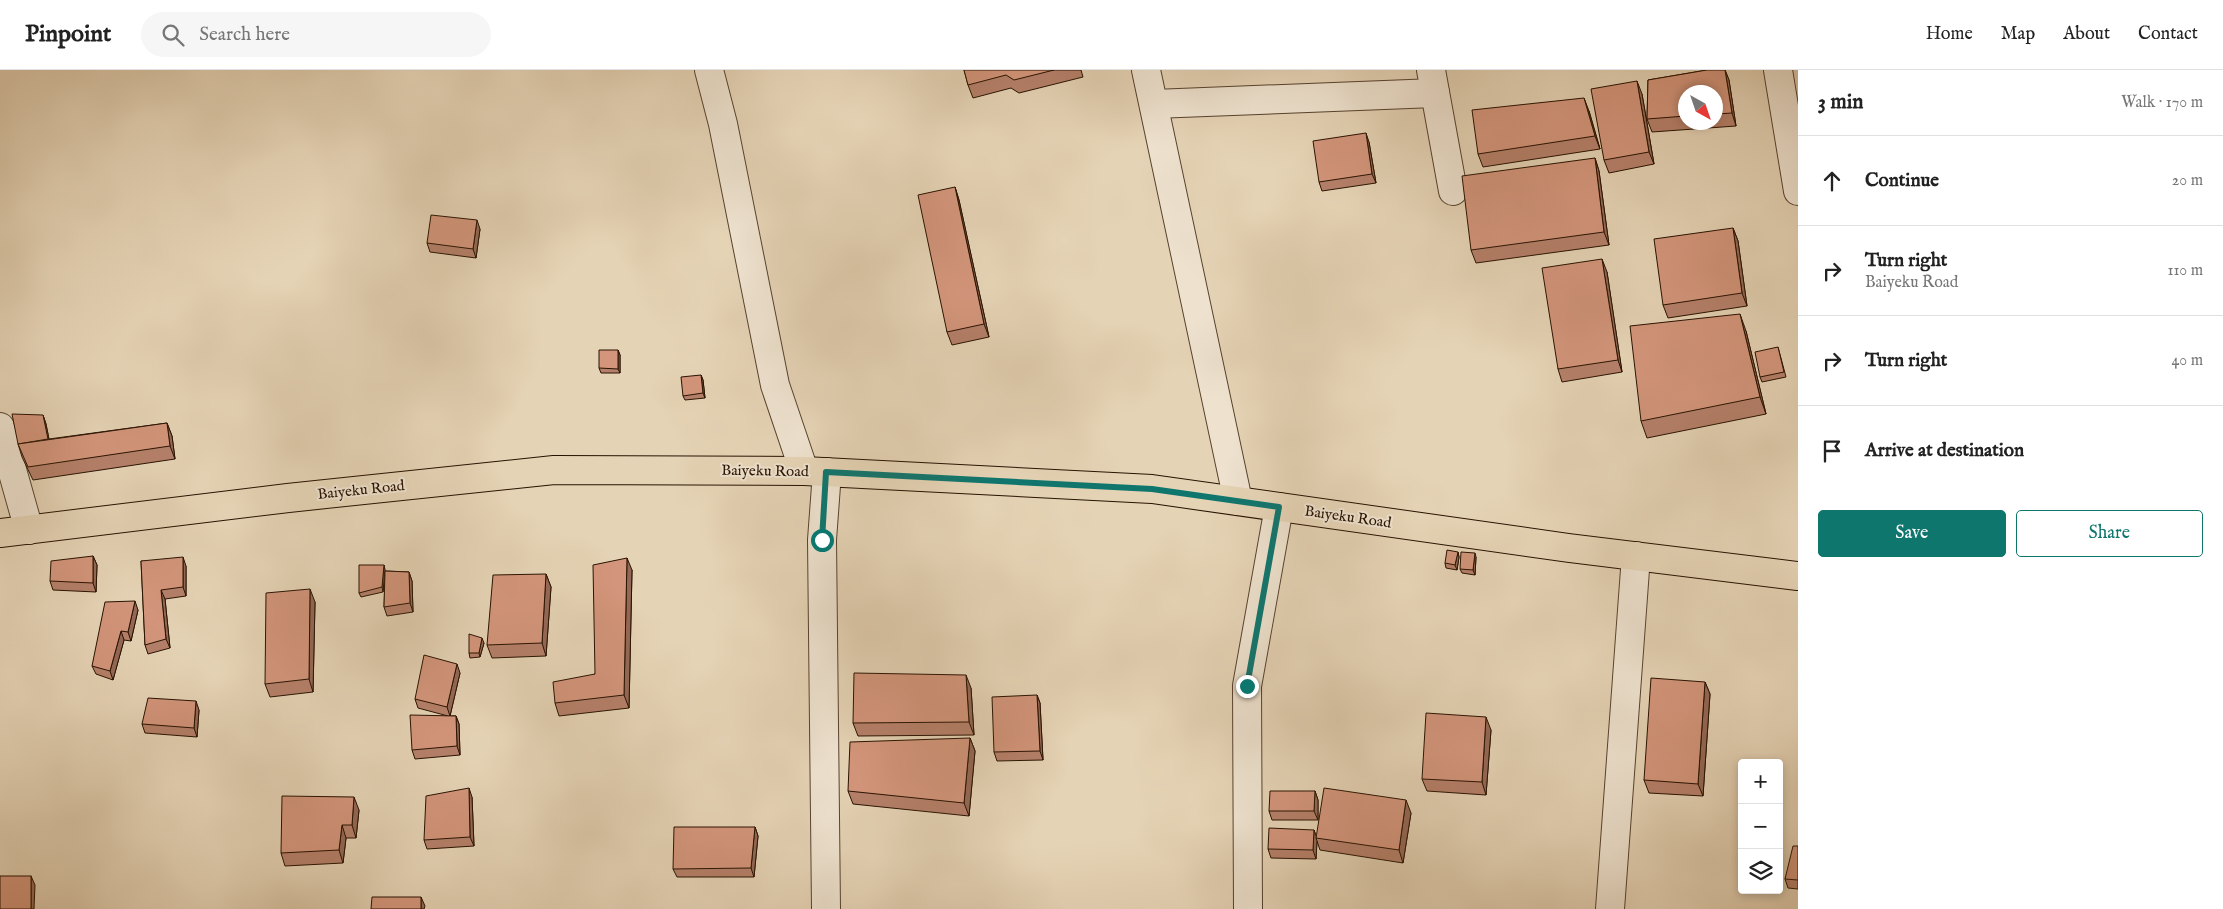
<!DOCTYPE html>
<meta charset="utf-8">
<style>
body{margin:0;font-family:"IM FELL English",serif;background:#f6f6f6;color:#222}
.controls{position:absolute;right:15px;bottom:15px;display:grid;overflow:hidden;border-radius:5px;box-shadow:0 2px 8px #0003}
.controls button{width:45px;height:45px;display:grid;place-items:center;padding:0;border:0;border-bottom:1px solid #e0e0e0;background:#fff;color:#222;font:25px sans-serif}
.compass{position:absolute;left:1678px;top:15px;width:45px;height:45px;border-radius:50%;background:#fff;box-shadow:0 2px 8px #0003;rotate:140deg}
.stop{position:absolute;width:15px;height:15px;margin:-11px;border:4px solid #0f766e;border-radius:50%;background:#fff}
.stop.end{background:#0f766e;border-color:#fff;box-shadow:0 1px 5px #0008}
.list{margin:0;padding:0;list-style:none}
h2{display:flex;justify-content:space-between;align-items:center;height:65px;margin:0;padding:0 20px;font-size:21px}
h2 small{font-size:16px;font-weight:400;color:#767676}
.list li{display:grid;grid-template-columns:32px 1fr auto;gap:15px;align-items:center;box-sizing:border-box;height:90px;padding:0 20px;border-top:1px solid #e0e0e0}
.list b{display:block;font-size:19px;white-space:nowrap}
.list p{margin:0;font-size:16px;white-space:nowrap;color:#767676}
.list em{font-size:16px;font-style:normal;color:#767676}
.actions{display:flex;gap:10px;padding:15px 20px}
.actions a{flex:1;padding:11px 0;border:1px solid #0f766e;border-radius:5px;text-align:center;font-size:18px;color:#0f766e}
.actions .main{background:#0f766e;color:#fff}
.icon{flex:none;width:28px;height:28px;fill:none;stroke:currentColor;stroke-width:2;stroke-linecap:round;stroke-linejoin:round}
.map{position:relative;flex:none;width:1798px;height:839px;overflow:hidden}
header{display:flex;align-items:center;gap:30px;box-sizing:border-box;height:70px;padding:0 25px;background:#fff;border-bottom:1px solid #e0e0e0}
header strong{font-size:24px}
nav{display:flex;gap:28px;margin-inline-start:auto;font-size:18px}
.search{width:350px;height:45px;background:#f6f6f6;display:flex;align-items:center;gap:12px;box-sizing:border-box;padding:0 18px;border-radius:28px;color:#767676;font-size:19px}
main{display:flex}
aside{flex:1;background:#fff}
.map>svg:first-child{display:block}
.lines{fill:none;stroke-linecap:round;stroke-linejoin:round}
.minor-casing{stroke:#57422e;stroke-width:30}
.major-casing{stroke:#281201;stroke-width:30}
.minor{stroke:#eee2cf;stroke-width:28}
.major{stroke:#e5d3b5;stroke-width:28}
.wall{fill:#b5806a;stroke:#281201;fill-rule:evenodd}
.shaded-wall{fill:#946856;stroke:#281201}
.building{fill:#d3957b;stroke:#281201}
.route{stroke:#0f766e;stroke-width:6}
.labels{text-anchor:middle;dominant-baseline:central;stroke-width:4;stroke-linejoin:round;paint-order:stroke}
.street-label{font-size:15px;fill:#281201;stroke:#eee2cf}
</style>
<header>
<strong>Pinpoint</strong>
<div class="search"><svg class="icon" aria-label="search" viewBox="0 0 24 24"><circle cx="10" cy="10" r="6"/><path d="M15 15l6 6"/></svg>Search here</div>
<nav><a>Home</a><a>Map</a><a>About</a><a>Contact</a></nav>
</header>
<main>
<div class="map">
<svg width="1798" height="839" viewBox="0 0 1798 839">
<rect width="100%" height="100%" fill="#e5d3b5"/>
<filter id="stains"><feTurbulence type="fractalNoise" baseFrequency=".004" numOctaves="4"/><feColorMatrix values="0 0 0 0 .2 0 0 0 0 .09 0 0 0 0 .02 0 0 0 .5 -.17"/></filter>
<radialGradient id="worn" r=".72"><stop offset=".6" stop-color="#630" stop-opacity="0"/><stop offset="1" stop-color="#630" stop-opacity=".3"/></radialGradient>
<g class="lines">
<g class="minor-casing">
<g id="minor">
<path d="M709 0 723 54 775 315 804 401"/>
<path d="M1146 0 1238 431"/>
<path d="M1431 0 1453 121"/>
<path d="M1778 0 1798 121"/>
<path d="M1154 34 1435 23"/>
<path d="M0 357 29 460"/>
<path d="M826 839 822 470 827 402"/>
<path d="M1248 839 1247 616 1279 437"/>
<path d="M1610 839 1636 486"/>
</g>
</g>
<g class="major-casing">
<path id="major" d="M0 463 288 428 554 400 804 401 1152 419 1569 478 1798 506"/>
</g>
<use href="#minor" class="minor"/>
<use href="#major" class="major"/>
</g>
<g class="wall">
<path d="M964 0H1081L1083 7 1019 23 1011 18 973 28 968 15Z"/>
<path d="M1707 0H1725L1729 10 1736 56 1652 62 1647 49 1648 10ZM1686 22H1716V52H1686Z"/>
<path d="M1642 24 1654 94 1609 103 1604 90Z"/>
<path d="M1589 41 1600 79 1483 97 1478 84Z"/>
<path d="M1369 72 1376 113 1322 121 1319 112Z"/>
<path d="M1595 88 1599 101 1609 175 1476 193 1471 180Z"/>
<path d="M955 117 959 130 989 267 952 275 947 262Z"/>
<path d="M1733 158 1738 171 1747 236 1668 248 1663 235Z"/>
<path d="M480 159 476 188 430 182 427 173Z"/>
<path d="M1607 202 1622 302 1562 312 1558 299Z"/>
<path d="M1746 261 1766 344 1647 368 1641 351Z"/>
<path d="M1778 277 1786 307 1762 312 1760 307Z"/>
<path d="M618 280 620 285V303H601L599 298Z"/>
<path d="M701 305 703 310 705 328 685 330 683 326Z"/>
<path d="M43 345 46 354 49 369 167 353 172 366 175 389 33 410 22 387 18 374Z"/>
<path d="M1458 482 1459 487 1457 500 1446 498 1445 493Z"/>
<path d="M93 486 97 495 96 522 53 520 50 511Z"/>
<path d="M1476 487 1475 505 1462 503 1460 499Z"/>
<path d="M141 491 186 496V526L165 529 170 578 148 584 145 575Z"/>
<path d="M384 495 385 501 409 502 412 511 413 542 387 546 384 537 385 507 383 522 361 527 359 523Z"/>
<path d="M632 500 629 638 559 646 555 633 595 604Z"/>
<path d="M546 504 551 517 546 586 492 588 487 575Z"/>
<path d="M315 532 313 622 270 627 265 614Z"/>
<path d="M138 540 131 571 124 570 113 610 96 604 92 596Z"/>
<path d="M484 573 480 587 470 588 469 583Z"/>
<path d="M460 603 450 646H456L459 654 460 685 415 689 412 680 448 646 418 638 415 629Z"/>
<path d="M1705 612 1710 624 1703 726 1649 723 1644 710Z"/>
<path d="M971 618 974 665 858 666 853 653Z"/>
<path d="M1037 625 1040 633 1043 690 997 691 994 682Z"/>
<path d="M199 640 197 667 145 663 142 654Z"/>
<path d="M1491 660 1486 725 1427 721 1422 709Z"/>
<path d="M970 668 975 681 969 746 853 734 848 721Z"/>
<path d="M1315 721 1318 730V750H1272L1269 741Z"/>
<path d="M472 727 474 776 427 779 424 770Z"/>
<path d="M359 740 356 768H346L343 793 285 796 281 783Z"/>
<path d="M1411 743 1403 793 1320 780 1317 771 1316 789 1271 788 1268 779 1314 760 1316 766Z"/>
<path d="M755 757 758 766 754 807H677L673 799Z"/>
<path d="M1798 776V819L1788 818 1785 809Z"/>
</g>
<g class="shaded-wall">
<path d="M1725 0 1729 10 1736 56 1732 43Z"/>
<path d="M1637 11 1642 24 1654 94 1649 82Z"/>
<path d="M1584 28 1589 41 1600 79 1595 66Z"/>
<path d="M1366 63 1369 72 1376 113 1372 104Z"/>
<path d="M1595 88 1599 101 1609 175 1604 162Z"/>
<path d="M955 117 959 130 989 267 984 254Z"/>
<path d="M477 150 480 159 476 188 473 179Z"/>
<path d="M1733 158 1738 171 1747 236 1742 223Z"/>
<path d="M1602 189 1607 202 1622 302 1618 290Z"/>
<path d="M1740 244 1746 261 1766 344 1760 327Z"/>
<path d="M618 280 620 285V303L618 299Z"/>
<path d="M701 305 703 310 705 328 703 323Z"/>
<path d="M43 345 46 354 51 380 48 372Z"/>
<path d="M167 353 172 366 175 389 170 376Z"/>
<path d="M1458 482 1459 487 1457 500 1455 495Z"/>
<path d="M1475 483 1476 487 1475 505 1473 500Z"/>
<path d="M93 486 97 495 96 522 93 513Z"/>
<path d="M183 487 186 496V526L183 517Z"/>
<path d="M627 488 632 500 629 638 624 625Z"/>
<path d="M384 495 385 500 383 522 382 517Z"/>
<path d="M409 502 412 511 413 542 410 533Z"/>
<path d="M546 504 551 517 546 586 542 573Z"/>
<path d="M310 519 315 532 313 622 309 609Z"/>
<path d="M161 520 165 529 170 578 166 569Z"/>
<path d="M135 531 138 540 131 571 128 562Z"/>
<path d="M121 561 124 570 113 610 110 601Z"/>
<path d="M482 568 484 573 480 587 479 583Z"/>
<path d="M457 594 460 603 450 646 447 637Z"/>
<path d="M966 605 971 618 974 665 969 652Z"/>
<path d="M1705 612 1710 624 1703 726 1698 714Z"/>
<path d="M1037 625 1040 633 1043 690 1040 681Z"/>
<path d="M196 631 199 640 197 667 194 658Z"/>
<path d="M456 646 459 654 460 685 457 676Z"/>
<path d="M1486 647 1491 660 1486 725 1482 712Z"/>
<path d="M970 668 975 681 969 746 964 733Z"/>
<path d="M469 718 472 727 474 776 470 767Z"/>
<path d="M1315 721 1318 730V750L1314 741Z"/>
<path d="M354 727 359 740 356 768 352 755Z"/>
<path d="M1406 730 1411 743 1403 793 1399 780Z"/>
<path d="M342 755 346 768 343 793 339 780Z"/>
<path d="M755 757 758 766 754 807 751 798Z"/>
<path d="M1314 760 1317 768H1316L1317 771 1316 789 1313 780Z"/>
<path d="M31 806 35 815 34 839H31Z"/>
<path d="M421 827 425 836 424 839H421Z"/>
</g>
<g class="building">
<path d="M964 0H1054L1014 10 1006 5 968 15Z"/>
<path d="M1707 0H1725L1732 43 1716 44V22H1686V46L1647 49 1648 10Z"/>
<path d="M1637 11 1649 82 1604 90 1591 19Z"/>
<path d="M1584 28 1595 66 1478 84 1472 40Z"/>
<path d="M1366 63 1372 104 1319 112 1313 71Z"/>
<path d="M1595 88 1604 162 1471 180 1462 106Z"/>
<path d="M955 117 984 254 947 262 918 125Z"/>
<path d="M431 145 477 150 473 179 427 173Z"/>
<path d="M1733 158 1742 223 1663 235 1654 169Z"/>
<path d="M1602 189 1618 290 1558 299 1542 198Z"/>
<path d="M1740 244 1760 327 1641 351 1630 256Z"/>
<path d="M1778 277 1784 302 1760 307 1755 282Z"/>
<path d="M599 280H618V299L599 298Z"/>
<path d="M701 305 703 323 683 326 681 307Z"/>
<path d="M12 344 43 345 48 369 18 374Z"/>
<path d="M167 353 170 376 28 397 18 374Z"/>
<path d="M1447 480 1458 482 1455 495 1445 493Z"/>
<path d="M1461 482 1475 483 1473 500 1460 499Z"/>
<path d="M93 486V513L50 511 51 491Z"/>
<path d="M183 487V517L161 520 166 569 145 575 141 491Z"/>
<path d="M627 488 624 625 555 633 553 612 595 604 593 495Z"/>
<path d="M359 495H384L382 517 359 523Z"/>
<path d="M385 501 409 502 410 533 384 537Z"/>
<path d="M546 504 542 573 487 575 493 505Z"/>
<path d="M310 519 309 609 265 614 266 523Z"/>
<path d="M135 531 128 562 121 561 110 601 92 596 105 532Z"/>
<path d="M469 564 482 568 479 583H469Z"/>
<path d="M424 585 457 594 447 637 415 629Z"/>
<path d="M854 603 966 605 969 652 853 653Z"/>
<path d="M1651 608 1705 612 1698 714 1644 710Z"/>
<path d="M1037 625 1040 681 994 682 992 627Z"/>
<path d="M148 628 196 631 194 658 142 654Z"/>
<path d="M1426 643 1486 647 1482 712 1422 709Z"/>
<path d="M410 645 456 646 457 676 412 680Z"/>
<path d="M970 668 964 733 848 721 850 672Z"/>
<path d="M469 718 470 767 424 770 426 726Z"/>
<path d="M1324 718 1406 730 1399 780 1316 768Z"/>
<path d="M1270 721H1315L1314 741H1269Z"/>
<path d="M282 726 354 727 352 755H342L339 780 281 783Z"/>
<path d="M674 757H755L751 798 673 799Z"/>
<path d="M1269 758 1314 760 1313 780 1268 779Z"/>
<path d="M1793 776H1798V810L1785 809Z"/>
<rect x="0" y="806" width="31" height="33"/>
<path d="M372 827H421V839H371Z"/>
</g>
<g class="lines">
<path class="route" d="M822 470 826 402 1152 419 1279 437 1247 616"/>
</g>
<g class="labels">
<g class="street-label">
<text transform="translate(765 401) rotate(1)">Baiyeku Road</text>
<text transform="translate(361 420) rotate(-6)">Baiyeku Road</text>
<text transform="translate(1348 447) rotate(8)">Baiyeku Road</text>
</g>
</g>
<rect width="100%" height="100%" filter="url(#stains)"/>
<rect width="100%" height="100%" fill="url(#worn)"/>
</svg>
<div class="controls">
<button>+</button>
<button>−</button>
<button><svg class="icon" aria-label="layers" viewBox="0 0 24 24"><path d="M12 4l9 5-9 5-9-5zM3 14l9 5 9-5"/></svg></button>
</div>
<svg class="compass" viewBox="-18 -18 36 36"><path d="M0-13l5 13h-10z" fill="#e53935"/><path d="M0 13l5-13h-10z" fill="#767676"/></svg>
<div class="stop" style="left:822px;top:470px"></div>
<div class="stop end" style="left:1247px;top:616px"></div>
</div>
<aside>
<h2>3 min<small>Walk · 170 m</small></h2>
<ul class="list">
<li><svg class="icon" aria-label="ahead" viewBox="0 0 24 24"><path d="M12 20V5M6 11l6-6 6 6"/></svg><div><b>Continue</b></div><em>20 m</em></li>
<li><svg class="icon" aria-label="right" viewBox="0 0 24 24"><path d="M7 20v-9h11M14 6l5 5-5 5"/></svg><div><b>Turn right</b><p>Baiyeku Road</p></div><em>110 m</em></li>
<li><svg class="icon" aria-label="right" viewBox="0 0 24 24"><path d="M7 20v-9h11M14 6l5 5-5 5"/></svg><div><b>Turn right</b></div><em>40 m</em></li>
<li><svg class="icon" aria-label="arrive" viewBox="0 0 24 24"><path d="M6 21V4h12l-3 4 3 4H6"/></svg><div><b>Arrive at destination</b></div></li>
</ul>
<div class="actions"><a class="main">Save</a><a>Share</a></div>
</aside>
</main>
